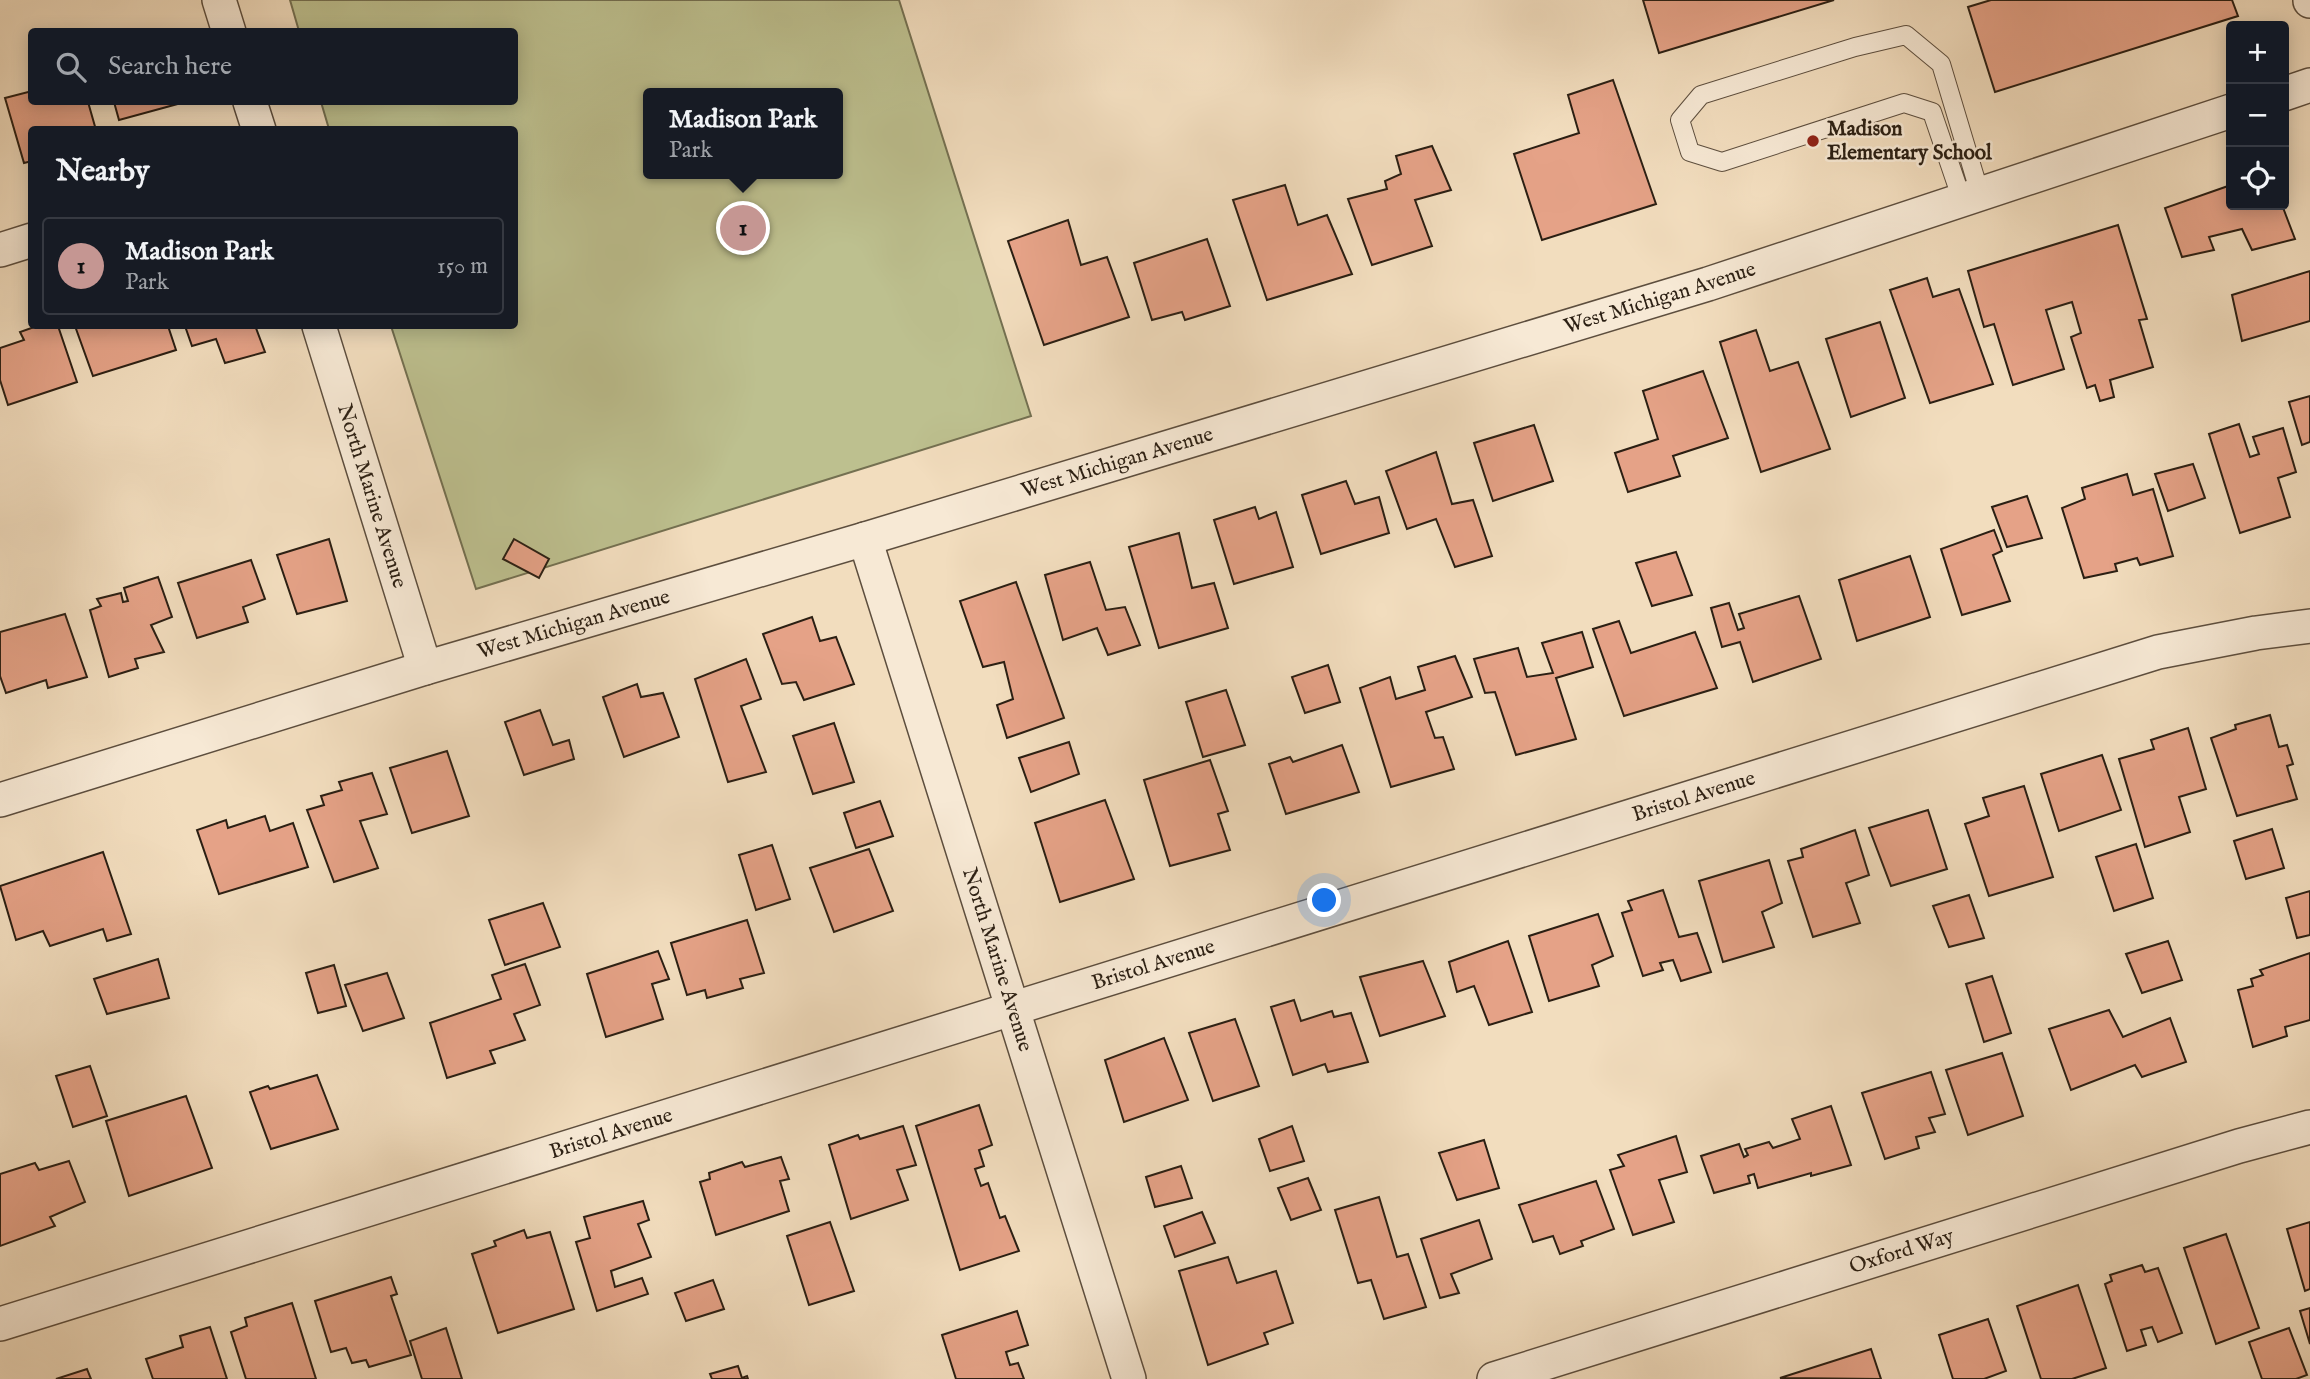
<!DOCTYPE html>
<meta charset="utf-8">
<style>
body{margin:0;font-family:"IM FELL English",serif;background:#20242c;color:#f1f3f6}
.controls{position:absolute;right:21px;top:21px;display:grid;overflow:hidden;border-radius:7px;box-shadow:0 4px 18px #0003}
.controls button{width:63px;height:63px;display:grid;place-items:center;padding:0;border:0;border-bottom:2px solid #363941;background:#171b24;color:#f1f3f6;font:35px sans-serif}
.you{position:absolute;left:1325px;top:901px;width:24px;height:24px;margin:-18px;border:5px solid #fff;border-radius:50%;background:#1a73e8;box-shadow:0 0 0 10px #1a73e833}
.badge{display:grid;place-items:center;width:46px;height:46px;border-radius:50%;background:#c59692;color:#111;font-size:23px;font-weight:700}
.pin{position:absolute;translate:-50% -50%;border:4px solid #fff;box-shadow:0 2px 7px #0006}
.popup{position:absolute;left:643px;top:88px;width:200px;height:91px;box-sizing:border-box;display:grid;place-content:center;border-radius:7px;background:#171b24;filter:drop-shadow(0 2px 5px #0005);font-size:23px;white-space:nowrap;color:#9ea1a6}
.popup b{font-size:26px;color:#f1f3f6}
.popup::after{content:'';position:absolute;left:50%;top:100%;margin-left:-14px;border:14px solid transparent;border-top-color:#171b24}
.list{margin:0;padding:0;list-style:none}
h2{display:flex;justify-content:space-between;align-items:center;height:91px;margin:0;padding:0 28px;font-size:30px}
h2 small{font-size:23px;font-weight:400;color:#9ea1a6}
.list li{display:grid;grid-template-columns:46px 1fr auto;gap:21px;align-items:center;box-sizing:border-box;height:98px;margin:0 14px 14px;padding:0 14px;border:2px solid #363941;border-radius:7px}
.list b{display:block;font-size:26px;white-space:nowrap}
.list p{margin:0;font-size:23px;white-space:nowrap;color:#9ea1a6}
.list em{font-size:23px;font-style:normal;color:#9ea1a6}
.icon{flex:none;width:38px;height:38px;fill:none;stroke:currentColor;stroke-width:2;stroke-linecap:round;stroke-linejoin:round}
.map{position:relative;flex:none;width:2310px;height:1379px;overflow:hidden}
.search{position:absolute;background:#171b24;box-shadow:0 4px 18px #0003;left:28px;top:28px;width:490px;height:77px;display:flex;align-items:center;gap:18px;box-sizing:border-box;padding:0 24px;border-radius:7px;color:#9ea1a6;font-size:26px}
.panel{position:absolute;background:#171b24;box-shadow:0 4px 18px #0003;left:28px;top:126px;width:490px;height:203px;border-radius:7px}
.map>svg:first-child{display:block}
.green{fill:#bdc08f;stroke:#747051;stroke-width:2;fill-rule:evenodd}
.building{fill:#e5a287;stroke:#2b1f13;stroke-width:2}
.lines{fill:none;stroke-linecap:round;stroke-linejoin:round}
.lane-casing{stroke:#5d4e3e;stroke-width:20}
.street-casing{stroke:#5d4e3e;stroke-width:36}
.lane{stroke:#f7e9d5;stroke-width:18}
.street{stroke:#f7e9d5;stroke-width:33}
.poi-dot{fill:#8f2418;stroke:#f7e9d5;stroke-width:2.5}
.labels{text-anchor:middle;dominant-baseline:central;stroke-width:5;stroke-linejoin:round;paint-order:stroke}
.poi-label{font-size:21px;font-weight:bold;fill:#2b1f13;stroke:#f7e9d5;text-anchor:start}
.street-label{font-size:21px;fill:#2b1f13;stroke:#f7e9d5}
</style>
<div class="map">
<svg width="2310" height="1379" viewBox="0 0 2310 1379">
<rect width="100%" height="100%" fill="#f2ddbe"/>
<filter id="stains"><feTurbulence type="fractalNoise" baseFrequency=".00286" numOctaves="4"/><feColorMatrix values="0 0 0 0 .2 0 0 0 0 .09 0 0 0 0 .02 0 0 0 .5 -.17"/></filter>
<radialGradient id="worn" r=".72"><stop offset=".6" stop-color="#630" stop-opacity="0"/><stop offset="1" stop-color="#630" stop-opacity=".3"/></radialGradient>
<path class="green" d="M290 0H899L1031 416 476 589 391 326H514V130L329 129 321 102H514V32L299 31ZM648 93H838V174H648Z"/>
<g class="building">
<path d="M1643 0H1834L1659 53Z"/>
<path d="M1991 0H2232L2238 16 1995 92 1968 7Z"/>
<path d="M1613 80 1656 204 1542 240 1514 154 1579 133 1568 95Z"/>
<path d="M32 91V102H88L96 130H32V161L24 163 5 98Z"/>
<path d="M114 102H185L119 120Z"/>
<path d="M1432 146 1451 190 1415 200 1432 246 1372 265 1348 199 1387 189 1385 181 1401 174 1396 156Z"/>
<path d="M1285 185 1298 225 1327 215 1352 274 1267 300 1233 200Z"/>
<path d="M2231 185V205H2282L2295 239 2252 250 2242 229 2209 237 2214 250 2182 257 2165 208Z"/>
<path d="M1068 220 1081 265 1107 257 1129 317 1044 345 1008 241Z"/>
<path d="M2118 225 2147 319 2139 320 2153 367 2110 380 2114 397 2100 401 2095 385 2087 388 2071 337 2081 333 2072 302 2046 310 2064 369 2013 385 1994 324 1984 327 1968 271Z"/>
<path d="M1207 239 1230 306 1185 320 1182 312 1152 320 1134 263Z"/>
<path d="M2310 271V321L2242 341 2232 295Z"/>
<path d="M1927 278 1933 297 1959 289 1993 384 1930 403 1890 290Z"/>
<path d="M1880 322 1905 398 1851 417 1826 339Z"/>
<path d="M37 326H58L77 382 8 405 0 380V348L24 340 20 332Z"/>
<path d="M75 326H168L176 350 93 376Z"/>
<path d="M185 326H262L256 328 265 352 225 363 216 339 192 346Z"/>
<path d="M1756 330 1770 371 1798 362 1830 449 1761 472 1720 342Z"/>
<path d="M1703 371 1728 438 1673 456 1680 476 1628 492 1615 453 1658 439 1643 391Z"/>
<path d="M2310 396V442L2302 445 2289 402Z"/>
<path d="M2239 424 2250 457 2259 454 2253 437 2283 428 2296 472 2278 478 2290 517 2240 533 2209 434Z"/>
<path d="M1534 425 1553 481 1493 501 1474 443Z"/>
<path d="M1436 452 1452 504 1473 500 1492 556 1455 567 1436 519 1407 529 1386 471Z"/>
<path d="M2193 464 2205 498 2168 511 2155 474Z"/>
<path d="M2127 474 2133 495 2153 489 2173 556 2140 565 2137 558 2115 564 2117 571 2084 578 2062 508 2085 499 2082 488Z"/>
<path d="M1346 481 1355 504 1379 497 1389 533 1321 554 1302 495Z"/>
<path d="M2027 496 2042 538 2007 547 1992 507Z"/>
<path d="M1255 507 1259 519 1276 512 1293 567 1234 584 1214 520Z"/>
<path d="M1994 530 2002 551 1993 555 2010 601 1962 615 1941 549Z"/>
<path d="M1179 533 1192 588 1214 583 1228 628 1159 648 1129 547Z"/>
<path d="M329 539 347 601 297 614 277 555Z"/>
<path d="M514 539 549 559 539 578 503 559Z"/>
<path d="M1676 552 1692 595 1652 606 1636 563Z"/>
<path d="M1910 556 1930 617 1857 641 1839 580Z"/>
<path d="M251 560 265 599 243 607 248 622 197 638 178 583Z"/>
<path d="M1090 562 1106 610 1125 607 1140 645 1108 655 1097 628 1063 640 1045 575Z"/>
<path d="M158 577 172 617 151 625 164 652 135 659 138 668 109 677 90 610 101 606 97 599 121 593 123 602 128 601 124 588Z"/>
<path d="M1016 582 1064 718 1007 738 997 705 1013 699 1004 662 983 667 960 601Z"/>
<path d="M1799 596 1821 659 1753 682 1740 642 1722 647 1711 608 1729 603 1738 630 1744 628 1739 614Z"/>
<path d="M65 614 87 677 48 688 46 680 6 693 0 676V632Z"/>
<path d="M812 617 820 641 836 637 854 684 804 700 796 682 782 684 763 634Z"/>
<path d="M1619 621 1631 653 1695 632 1717 688 1624 716 1593 629Z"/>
<path d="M1582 632 1593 667 1556 678 1576 739 1516 755 1495 692 1485 693 1474 659 1518 648 1527 677 1553 673 1542 643Z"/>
<path d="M1455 656 1472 697 1426 712 1435 738 1443 737 1454 769 1391 787 1360 688 1390 677 1396 699 1425 690 1418 667Z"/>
<path d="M746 659 761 699 741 706 766 772 728 782 695 679Z"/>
<path d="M1328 665 1340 702 1305 713 1292 677Z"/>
<path d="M637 684 641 697 663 693 679 737 624 757 603 697Z"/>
<path d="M1226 690 1245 745 1203 757 1186 702Z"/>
<path d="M540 710 553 745 569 740 574 759 524 775 505 722Z"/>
<path d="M2270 715 2279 747 2287 745 2293 764 2287 766 2297 799 2237 816 2211 738 2236 729 2235 725Z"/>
<path d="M834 723 854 782 813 794 793 736Z"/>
<path d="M2188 728 2206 789 2179 797 2190 832 2145 847 2119 759 2154 749 2151 740Z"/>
<path d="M1069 742 1079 774 1031 792 1019 758Z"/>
<path d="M1342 745 1359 792 1286 814 1269 764 1290 757 1293 762Z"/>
<path d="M447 751 469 816 412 833 390 768Z"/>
<path d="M2102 755 2121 810 2059 831 2041 774Z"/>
<path d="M1210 760 1228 811 1218 814 1230 850 1170 866 1144 780Z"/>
<path d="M372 773 387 814 360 821 378 868 334 882 307 810 324 805 321 796 342 790 339 782Z"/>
<path d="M2024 786 2053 877 1989 896 1965 824 1989 816 1983 798Z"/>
<path d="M1105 800 1134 879 1060 902 1035 823Z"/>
<path d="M880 801 893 836 856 848 844 813Z"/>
<path d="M1928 810 1947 869 1891 886 1869 828Z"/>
<path d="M265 816 270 831 293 823 308 867 219 894 197 830 226 820 228 828Z"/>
<path d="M2272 829 2284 868 2246 879 2234 841Z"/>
<path d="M1855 830 1869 875 1846 883 1860 923 1813 937 1788 861 1803 857 1801 849Z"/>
<path d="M2136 844 2153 898 2114 911 2096 857Z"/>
<path d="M772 845 790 899 756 910 739 855Z"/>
<path d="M869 849 893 911 834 932 810 868Z"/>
<path d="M103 852 131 934 107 941 103 929 50 946 43 931 16 940 0 886Z"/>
<path d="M1769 860 1782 903 1762 912 1774 947 1723 962 1699 881Z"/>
<path d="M1663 890 1679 937 1697 933 1711 972 1681 981 1673 960 1660 963 1663 970 1643 976 1622 913 1632 910 1628 901Z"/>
<path d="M2310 891V935L2297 938 2286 898Z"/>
<path d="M1969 895 1984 938 1949 947 1933 906Z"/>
<path d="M543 903 560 947 505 965 489 920Z"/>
<path d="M1598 914 1613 956 1592 965 1599 986 1549 1001 1529 936Z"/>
<path d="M747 920 764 973 740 979 743 988 707 998 705 990 687 995 671 943Z"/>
<path d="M1508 941 1532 1012 1489 1025 1474 986 1457 992 1449 962Z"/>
<path d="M2168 941 2182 980 2142 993 2126 954Z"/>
<path d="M658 951 669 979 652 984 663 1019 606 1037 587 974Z"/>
<path d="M2310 953V1020L2285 1027 2287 1036 2253 1047 2238 990 2253 986 2251 979 2263 975 2260 970Z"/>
<path d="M158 959 169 998 107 1014 94 979Z"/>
<path d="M1423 961 1445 1016 1380 1036 1360 977Z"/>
<path d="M525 964 540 1005 514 1014 525 1040 490 1051 495 1063 447 1078 430 1023 501 999 492 975Z"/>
<path d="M334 965 346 1006 318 1013 306 973Z"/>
<path d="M387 973 404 1018 363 1031 345 985Z"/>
<path d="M1992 976 2011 1033 1984 1042 1966 984Z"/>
<path d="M1294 1000 1301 1021 1332 1011 1334 1017 1351 1013 1368 1062 1328 1072 1325 1064 1293 1075 1271 1007Z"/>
<path d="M2109 1010 2123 1037 2170 1018 2186 1062 2142 1077 2135 1065 2071 1090 2049 1029Z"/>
<path d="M1235 1019 1259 1086 1213 1101 1189 1033Z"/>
<path d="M1164 1038 1188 1100 1124 1122 1105 1060Z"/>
<path d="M2002 1053 2023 1116 1968 1135 1946 1070Z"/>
<path d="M90 1066 107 1116 73 1127 56 1076Z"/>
<path d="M1931 1072 1945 1114 1929 1118 1935 1132 1916 1137 1919 1148 1885 1159 1862 1093Z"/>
<path d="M317 1075 338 1129 271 1149 250 1092 268 1086 270 1089Z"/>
<path d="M186 1096 212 1168 129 1196 106 1121Z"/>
<path d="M979 1105 992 1145 979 1150 984 1166 975 1169 981 1186 988 1183 1000 1218 1005 1216 1019 1251 960 1270 916 1126Z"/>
<path d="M1831 1106 1851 1165 1811 1176V1173L1758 1188 1754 1174 1748 1176 1750 1183 1714 1193 1701 1156 1739 1144 1744 1157 1748 1155 1745 1149 1769 1142 1773 1148 1800 1139 1792 1119Z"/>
<path d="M903 1126 916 1165 897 1170 908 1200 851 1219 829 1145 858 1135 860 1139Z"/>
<path d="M1292 1126 1304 1161 1270 1171 1259 1139Z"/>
<path d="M1676 1136 1687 1172 1659 1180 1674 1222 1633 1235 1610 1170 1624 1166 1618 1155Z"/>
<path d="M1484 1140 1499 1188 1457 1200 1439 1153Z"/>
<path d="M781 1157 789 1179 780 1181 789 1211 716 1235 700 1182 710 1179 709 1173 742 1162 745 1167Z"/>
<path d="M69 1161 85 1202 50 1217 55 1226 0 1246V1174L35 1163 39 1170Z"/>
<path d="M1181 1166 1192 1198 1155 1207 1146 1177Z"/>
<path d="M1308 1178 1321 1210 1291 1220 1278 1188Z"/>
<path d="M1596 1181 1614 1229 1581 1241 1583 1246 1560 1254 1553 1236 1533 1242 1519 1205Z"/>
<path d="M1379 1197 1397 1257 1408 1254 1426 1307 1384 1319 1371 1280 1358 1283 1335 1210Z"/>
<path d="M643 1201 649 1220 638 1224 651 1257 611 1271 615 1287 642 1278 648 1294 597 1311 576 1242 590 1238 584 1217Z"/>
<path d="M1202 1212 1215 1243 1175 1257 1164 1226Z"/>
<path d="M1479 1220 1492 1259 1451 1274 1459 1293 1440 1298 1421 1239Z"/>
<path d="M830 1222 854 1291 809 1305 787 1236Z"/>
<path d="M2310 1222V1289L2305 1291 2287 1229Z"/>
<path d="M524 1230 527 1238 550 1232 574 1309 498 1333 472 1254 496 1246 494 1241Z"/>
<path d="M2226 1234 2259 1328 2216 1344 2184 1248Z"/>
<path d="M1228 1257 1237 1283 1276 1271 1293 1323 1264 1333 1268 1344 1208 1365 1179 1271Z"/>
<path d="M2142 1265 2145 1272 2158 1268 2182 1333 2158 1342 2152 1327 2141 1330 2146 1345 2127 1351 2105 1284 2112 1281 2110 1275Z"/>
<path d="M391 1277 397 1294 391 1296 411 1355 369 1367 366 1360 352 1363 346 1348 331 1352 315 1301Z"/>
<path d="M713 1280 724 1309 686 1321 675 1293Z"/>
<path d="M2078 1285 2106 1368 2072 1379H2041L2017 1306Z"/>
<path d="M292 1303 316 1379H246L231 1332 247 1326 245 1318Z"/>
<path d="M2310 1308V1344L2300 1311Z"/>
<path d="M1017 1311 1028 1345 1006 1352 1010 1365 1018 1363 1024 1379H956L942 1335Z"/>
<path d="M1988 1319 2006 1371 1984 1379H1953L1939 1335Z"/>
<path d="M210 1327 227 1379H153L146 1359 183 1347 180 1336Z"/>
<path d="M446 1328 462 1379H422L410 1341Z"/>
<path d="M2289 1328 2307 1375 2296 1379H2262L2249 1342Z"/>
<path d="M1871 1349 1881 1379 1780 1378Z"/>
<path d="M738 1366 742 1378 747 1376 748 1379H712L710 1374Z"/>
<path d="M87 1369 91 1379H56Z"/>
</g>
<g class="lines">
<g class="lane-casing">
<path id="lane" d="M1962 200 1932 112 1904 103 1722 162 1690 152 1680 120 1701 95 1855 47 1906 35 1941 64 1980 194"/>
</g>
<g class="street-casing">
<g id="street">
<path d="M219 0 229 32"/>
<path d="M2310 0V1"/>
<path d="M2284 94 2310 85"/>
<path d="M250 102 259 130"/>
<path d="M0 250 32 240"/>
<path id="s1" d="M319 326 425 668"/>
<path id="s2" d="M865 539 1129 1379"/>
<path id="s3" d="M0 800 425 668 865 539 1708 284 2231 111"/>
<path id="s4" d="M0 1324 2158 652 2256 633 2310 626"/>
<path id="s5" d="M1494 1379 2239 1146 2310 1127"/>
</g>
</g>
<use href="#lane" class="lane"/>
<use href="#street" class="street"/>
</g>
<circle class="poi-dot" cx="1813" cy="141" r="7"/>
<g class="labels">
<g class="poi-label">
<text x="1827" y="129">Madison<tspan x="1827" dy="24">Elementary School</tspan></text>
</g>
<g class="street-label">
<text stroke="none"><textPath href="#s3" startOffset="1734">West Michigan Avenue</textPath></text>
<text stroke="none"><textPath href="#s3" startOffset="1167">West Michigan Avenue</textPath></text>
<text stroke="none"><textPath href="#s1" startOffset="178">North Marine Avenue</textPath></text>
<text stroke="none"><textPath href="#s3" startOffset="600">West Michigan Avenue</textPath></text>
<text stroke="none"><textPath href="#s4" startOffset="1774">Bristol Avenue</textPath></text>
<text stroke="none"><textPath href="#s2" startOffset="441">North Marine Avenue</textPath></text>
<text stroke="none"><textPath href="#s4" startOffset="1208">Bristol Avenue</textPath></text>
<text stroke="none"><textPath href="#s4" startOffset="640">Bristol Avenue</textPath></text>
<text stroke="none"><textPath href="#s5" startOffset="427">Oxford Way</textPath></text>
</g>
</g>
<rect width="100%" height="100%" filter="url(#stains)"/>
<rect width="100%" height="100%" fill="url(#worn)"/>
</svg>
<div class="controls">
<button>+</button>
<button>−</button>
<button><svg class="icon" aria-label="locate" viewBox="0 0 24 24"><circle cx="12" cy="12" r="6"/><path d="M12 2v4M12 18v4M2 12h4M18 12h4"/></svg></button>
</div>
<div class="you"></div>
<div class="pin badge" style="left:743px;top:228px">1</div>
<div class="popup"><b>Madison Park</b>Park</div>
<div class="search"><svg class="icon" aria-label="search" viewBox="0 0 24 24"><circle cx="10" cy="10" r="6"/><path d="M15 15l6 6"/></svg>Search here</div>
<section class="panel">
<h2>Nearby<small></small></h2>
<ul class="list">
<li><span class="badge">1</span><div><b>Madison Park</b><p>Park</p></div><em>150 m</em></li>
</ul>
</section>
</div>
